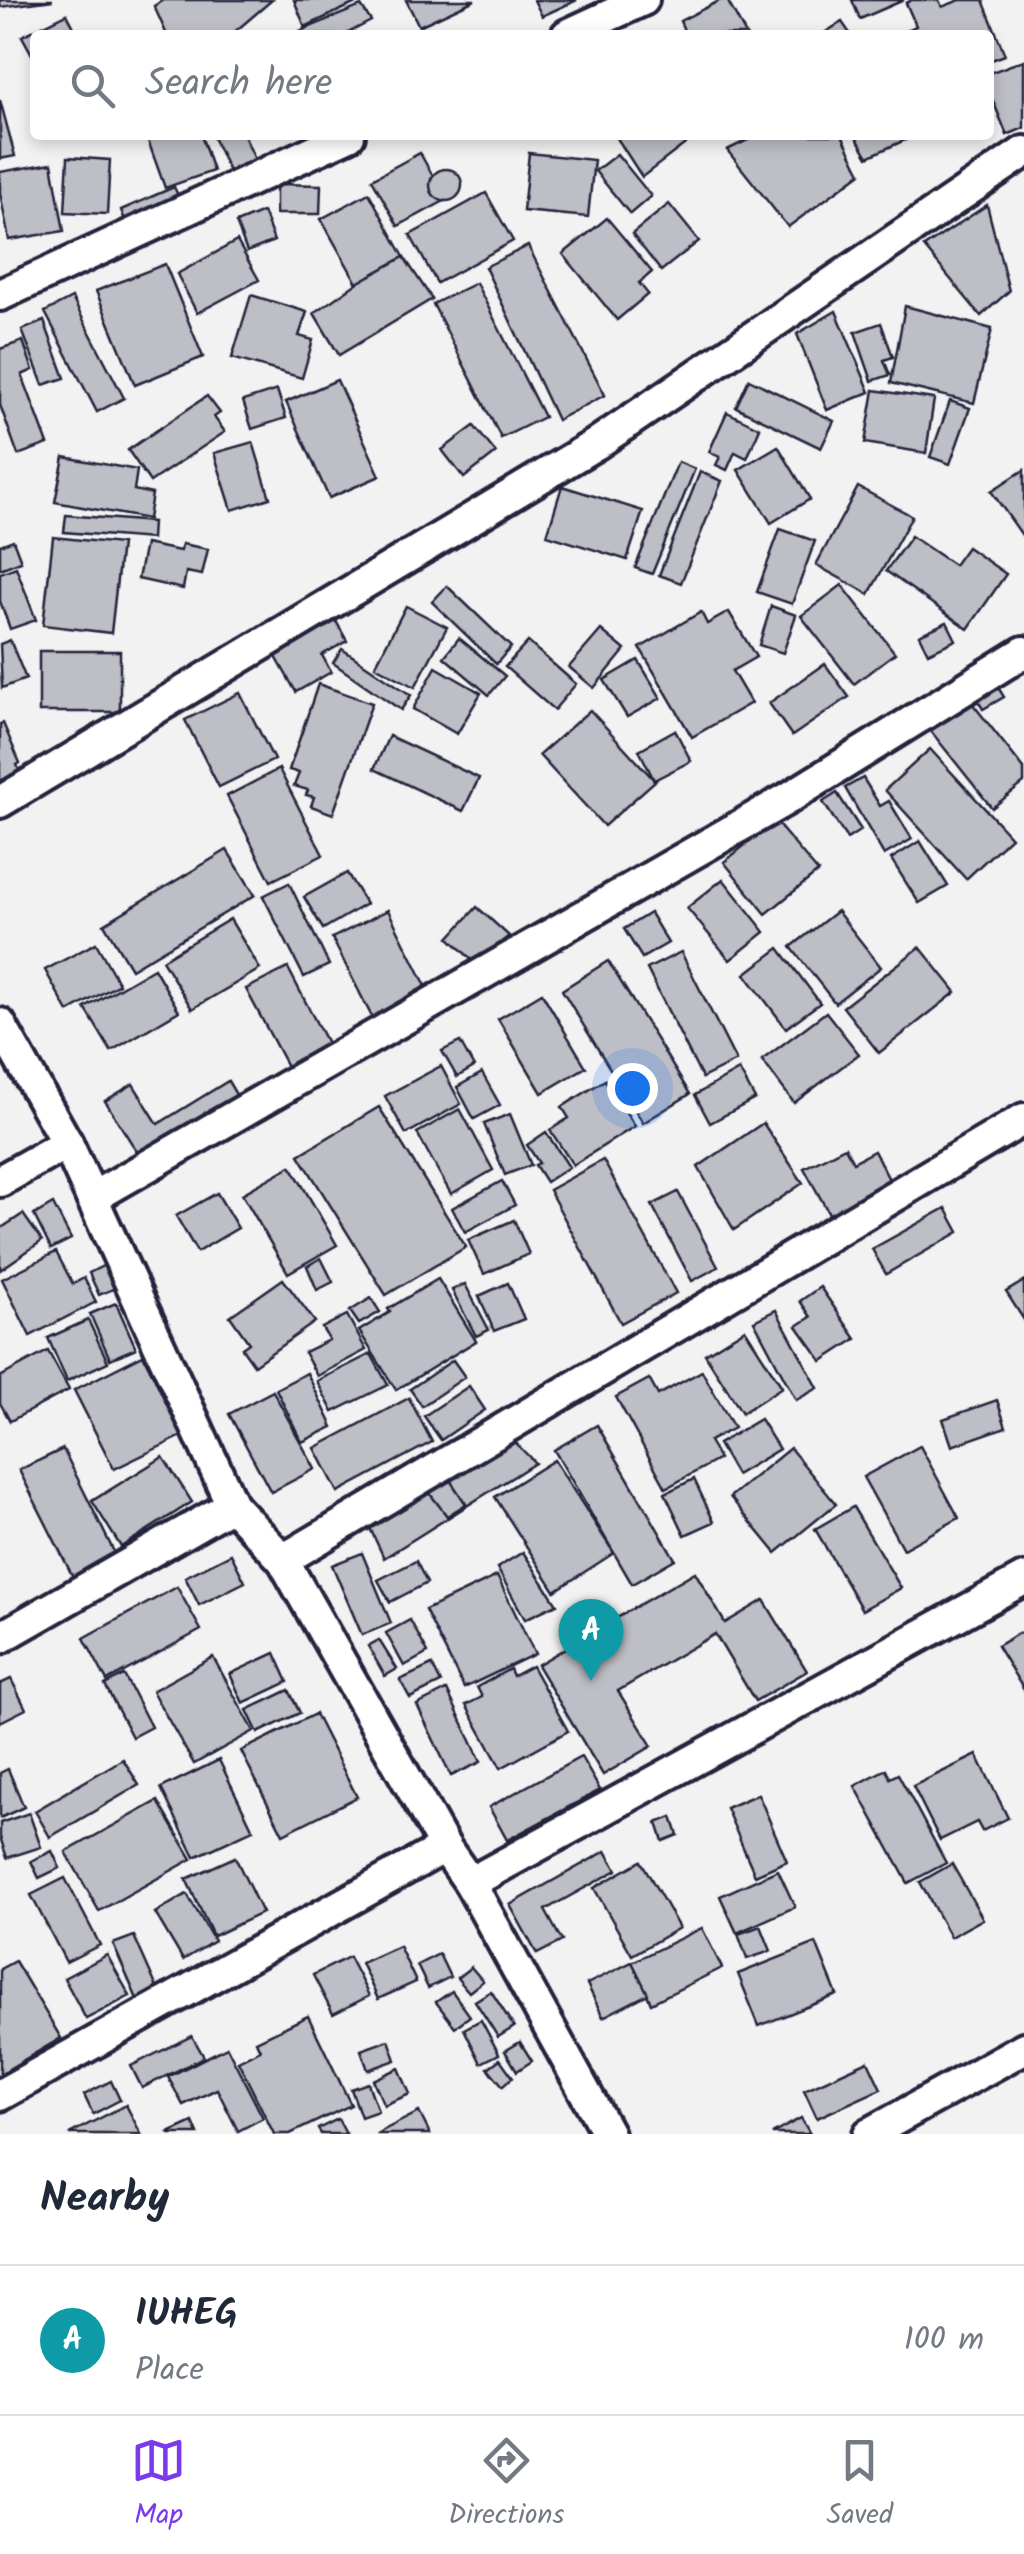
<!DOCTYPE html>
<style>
body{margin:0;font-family:Kalam,sans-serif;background:#f2f2f3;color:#1f2937}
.you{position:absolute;left:632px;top:1088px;width:35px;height:35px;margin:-25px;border:8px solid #fff;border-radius:50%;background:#1a73e8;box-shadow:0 0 0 15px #1a73e833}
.badge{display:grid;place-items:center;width:65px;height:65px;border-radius:50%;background:#7c3aed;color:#fff;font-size:32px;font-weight:700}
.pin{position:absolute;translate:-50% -82px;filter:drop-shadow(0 2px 5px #0008)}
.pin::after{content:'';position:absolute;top:52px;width:35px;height:30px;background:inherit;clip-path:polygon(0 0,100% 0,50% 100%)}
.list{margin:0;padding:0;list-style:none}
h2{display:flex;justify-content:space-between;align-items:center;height:130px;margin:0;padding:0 40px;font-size:42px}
h2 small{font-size:32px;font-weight:400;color:#747a83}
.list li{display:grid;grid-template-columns:65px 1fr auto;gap:30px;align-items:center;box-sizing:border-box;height:150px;padding:0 40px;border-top:2px solid #e0e1e3}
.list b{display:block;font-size:38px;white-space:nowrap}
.list p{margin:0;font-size:32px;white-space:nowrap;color:#747a83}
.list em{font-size:32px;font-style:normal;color:#747a83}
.icon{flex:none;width:55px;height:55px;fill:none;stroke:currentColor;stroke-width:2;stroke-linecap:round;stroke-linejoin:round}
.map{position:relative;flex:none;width:1024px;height:2134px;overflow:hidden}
.search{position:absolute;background:#fff;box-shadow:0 5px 15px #0003;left:30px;right:30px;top:30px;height:110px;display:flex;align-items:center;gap:25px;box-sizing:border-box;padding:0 35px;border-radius:10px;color:#747a83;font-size:38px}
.sheet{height:280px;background:#fff}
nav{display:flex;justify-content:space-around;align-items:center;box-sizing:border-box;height:140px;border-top:2px solid #e0e1e3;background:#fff;font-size:28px;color:#747a83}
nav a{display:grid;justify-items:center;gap:5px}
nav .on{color:#7c3aed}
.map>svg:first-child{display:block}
.building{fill:#bebec6;stroke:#22223b;stroke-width:2.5}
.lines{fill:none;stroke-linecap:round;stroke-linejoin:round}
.minor-casing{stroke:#22223b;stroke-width:38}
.minor{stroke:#fff;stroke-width:30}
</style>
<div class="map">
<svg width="1024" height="2134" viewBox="0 0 1024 2134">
<rect width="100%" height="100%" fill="#f2f2f3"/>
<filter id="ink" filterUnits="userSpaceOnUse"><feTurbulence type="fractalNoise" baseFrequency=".01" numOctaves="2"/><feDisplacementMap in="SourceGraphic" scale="20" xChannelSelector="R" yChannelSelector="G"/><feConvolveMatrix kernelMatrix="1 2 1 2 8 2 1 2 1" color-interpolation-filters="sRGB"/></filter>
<g filter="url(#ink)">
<g class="building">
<path d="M0 0H53L0 7Z"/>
<path d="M163 0H272L231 35H167L154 6Z"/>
<path d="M294 0H362L305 27Z"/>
<path d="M406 0H475L419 26Z"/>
<path d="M534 0H577L542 16Z"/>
<path d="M721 0H727L746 35H686L680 21Z"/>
<path d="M852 0H904L860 19Z"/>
<path d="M912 0H939L942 7 960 0H983L1005 55 989 61V35H897L916 26 906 3Z"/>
<path d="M361 6 371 21 344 35H302L300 31Z"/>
<path d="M67 14 78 35H35V60L22 36Z"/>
<path d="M842 22 851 35H821Z"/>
<path d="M1024 60V128L1007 135 989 91V73Z"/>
<path d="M0 100 15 156 0 159Z"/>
<path d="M146 135H201L213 171 165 188Z"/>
<path d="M212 135H244L257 164 230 174Z"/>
<path d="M615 135H697L642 177Z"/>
<path d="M758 135H842L861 173 788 227 727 150Z"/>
<path d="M855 135H916L868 157Z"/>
<path d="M420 153 446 200 398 226 372 179Z"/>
<path d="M529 153 594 160 588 217 523 211Z"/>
<path d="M617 154 651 196 630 214 595 171Z"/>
<path d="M68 157 110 160 107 214 65 212Z"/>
<path d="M52 163 64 231 9 240 0 193V172Z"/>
<circle cx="446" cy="185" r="16"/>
<path d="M276 184 321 185 320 214H276Z"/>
<path d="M174 187 182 204 128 228 121 210Z"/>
<path d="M369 193 404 257 357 283 321 219Z"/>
<path d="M486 193 513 241 437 283 410 235Z"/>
<path d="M669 204 699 241 661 271 632 234Z"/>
<path d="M987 205 1009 291 981 316 924 247Z"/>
<path d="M263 212 274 241 247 252 236 223Z"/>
<path d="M607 218 652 272 639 283 648 294 617 320 563 254Z"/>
<path d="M237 241 259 280 197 313 177 274Z"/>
<path d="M528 246 605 395 557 420 485 267Z"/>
<path d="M404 257 432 299 339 355 314 313 357 283Z"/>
<path d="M165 264 203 357 135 385 96 291Z"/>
<path d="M476 283 544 417 501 438 433 304Z"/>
<path d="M251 295 307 312 299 336 313 340 302 378 232 358Z"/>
<path d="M72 298 124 398 97 412 45 312Z"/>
<path d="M905 306 992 329 974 403 891 383Z"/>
<path d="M836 311 870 392 827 410 797 334Z"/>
<path d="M44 321 65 378 43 385 22 330Z"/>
<path d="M881 323 893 357 884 360 890 375 872 381 855 332Z"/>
<path d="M23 341 33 370 22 375 48 444 18 455 0 405V349Z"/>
<path d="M749 379 834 421 821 448 736 407Z"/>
<path d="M337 380 380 476 329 498 286 402Z"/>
<path d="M277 390 286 418 252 429 243 401Z"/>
<path d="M874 390 934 399 926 453 865 443Z"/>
<path d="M207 396 220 413 214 417 225 432 150 482 128 450Z"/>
<path d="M950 401 970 408 950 464 930 457Z"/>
<path d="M727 412 760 428 747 458 735 452 727 470 716 465 720 457 709 452Z"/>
<path d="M474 426 496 453 464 478 442 450Z"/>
<path d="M253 442 270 498 232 510 214 453Z"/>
<path d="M778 446 810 499 771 523 738 470Z"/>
<path d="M64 457 137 470 134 490 152 494 148 519 55 502Z"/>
<path d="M678 462 695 469 652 574 635 568Z"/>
<path d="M1024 470V538L991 491Z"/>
<path d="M700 472 722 481 681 583 659 575Z"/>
<path d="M562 486 643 511 627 560 547 535Z"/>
<path d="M858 487 912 516 869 594 816 565Z"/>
<path d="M66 515 152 522 151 539 64 532Z"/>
<path d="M780 529 815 541 792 604 757 592Z"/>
<path d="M911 536 954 565 967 547 1006 574 968 629 886 571Z"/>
<path d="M53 537 121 544 111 633 43 625Z"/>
<path d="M13 540 21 561 0 569V545Z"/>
<path d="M145 544 180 551 182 544 208 549 202 575 186 572 183 589 138 579Z"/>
<path d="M16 567 36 620 10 629 0 601V573Z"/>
<path d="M842 585 895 653 854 684 801 616Z"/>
<path d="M447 586 511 647 496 664 432 602Z"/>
<path d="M406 606 447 627 415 687 375 666Z"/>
<path d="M771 606 796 615 783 653 759 645Z"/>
<path d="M701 612 707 624 729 612 756 657 732 671 751 703 692 737 640 648Z"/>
<path d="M336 621 347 641 322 655 331 672 296 692 275 655Z"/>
<path d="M947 622 956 640 928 653 919 635Z"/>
<path d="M601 630 625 650 594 688 569 667Z"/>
<path d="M459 638 505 676 489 695 444 657Z"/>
<path d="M10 640 26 679 2 688 0 644Z"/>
<path d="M528 642 576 684 554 710 505 667Z"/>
<path d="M342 649 411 695 401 710 333 663Z"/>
<rect x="39" y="651" width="81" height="61"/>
<path d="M638 660 661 698 627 717 604 680Z"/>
<path d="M825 664 849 697 792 736 769 703Z"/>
<path d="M436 667 481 693 457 734 413 709Z"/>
<path d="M990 674 1004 697 983 709 969 686Z"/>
<path d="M318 684 372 703 333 814 311 806 314 797 306 795 308 790 294 786 299 773 289 770Z"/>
<path d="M240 693 274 760 219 787 185 720Z"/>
<path d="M965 694 1024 769V783L992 808 926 725Z"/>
<path d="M590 710 655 781 604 826 539 755Z"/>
<path d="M3 723 20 763 17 765 25 783 0 793V724Z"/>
<path d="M675 730 691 761 654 780 639 750Z"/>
<path d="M389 736 479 778 463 811 374 769Z"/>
<path d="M930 749 1011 837 966 879 885 790Z"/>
<path d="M279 769 323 855 271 881 227 796Z"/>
<path d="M863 778 880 806 889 801 912 839 884 855 845 788Z"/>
<path d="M837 793 861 830 847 839 823 802Z"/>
<path d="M775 821 818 872 766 914 724 862Z"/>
<path d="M920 841 948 886 919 903 891 859Z"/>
<path d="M227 850 255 895 131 969 104 924Z"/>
<path d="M347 873 366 904 323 929 304 897Z"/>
<path d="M723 879 765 932 730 960 687 908Z"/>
<path d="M289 883 329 965 304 977 263 896Z"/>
<path d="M477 907 509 936 475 963 449 938Z"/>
<path d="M388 910 429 992 375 1023 332 938Z"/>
<path d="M837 911 881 967 835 1003 791 947Z"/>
<path d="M650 913 668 943 642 958 624 929Z"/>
<path d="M230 919 260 969 192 1009 162 960Z"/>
<path d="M96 943 119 984 68 1012 45 970Z"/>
<path d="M920 947 956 992 879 1053 843 1007Z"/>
<path d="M779 948 820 1003 786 1028 745 974Z"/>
<path d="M681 952 736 1061 702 1078 647 969Z"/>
<path d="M608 961 690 1094 643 1123 562 990Z"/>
<path d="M154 968 179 1011 111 1051 85 1008Z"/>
<path d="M288 968 331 1051 290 1072 246 989Z"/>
<path d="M542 993 586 1067 542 1093 498 1019Z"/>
<path d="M826 1012 859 1054 794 1103 762 1060Z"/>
<path d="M460 1042 474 1067 457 1077 442 1051Z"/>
<path d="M441 1066 461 1104 406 1134 385 1096Z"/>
<path d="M739 1070 755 1099 710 1123 695 1095Z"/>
<path d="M482 1073 500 1105 474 1119 457 1087Z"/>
<path d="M605 1080 635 1126 573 1165 550 1130 569 1118 562 1107Z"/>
<path d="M228 1081 241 1103 144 1163 105 1101 133 1084 158 1124Z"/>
<path d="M379 1107 466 1247 386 1295 299 1155Z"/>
<path d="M460 1109 493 1170 451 1194 417 1133Z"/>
<path d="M510 1114 531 1165 505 1175 484 1124Z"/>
<path d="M763 1123 803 1183 734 1230 698 1167Z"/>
<path d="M546 1132 569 1167 546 1182 535 1165 539 1163 527 1145Z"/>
<path d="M845 1147 853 1162 874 1151 893 1187 832 1219 804 1168Z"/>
<path d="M603 1160 676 1293 621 1323 549 1190Z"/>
<path d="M291 1166 337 1245 288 1273 242 1194Z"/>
<path d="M502 1181 515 1205 465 1232 452 1208Z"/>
<path d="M678 1192 718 1267 692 1281 652 1205Z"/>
<path d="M217 1193 238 1228 197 1252 176 1216Z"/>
<path d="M53 1204 71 1239 51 1249 34 1215Z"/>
<path d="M946 1208 959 1232 886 1274 872 1249Z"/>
<path d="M23 1214 42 1241 0 1270V1229Z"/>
<path d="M514 1220 529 1254 484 1274 468 1240Z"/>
<path d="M56 1252 73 1284 84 1278 96 1302 30 1336 2 1279Z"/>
<path d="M321 1258 333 1282 317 1290 307 1266Z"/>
<path d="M107 1264 118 1287 99 1295 89 1273Z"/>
<path d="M283 1279 315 1322 254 1365 242 1348 249 1343 230 1316Z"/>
<path d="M438 1279 476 1341 396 1390 359 1331 390 1312 388 1309Z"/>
<path d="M1024 1281V1320L1006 1292Z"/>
<path d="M508 1283 524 1319 494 1331 479 1296Z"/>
<path d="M465 1284 489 1330 476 1336 452 1290Z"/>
<path d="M820 1287 856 1339 822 1361 797 1326 811 1317 800 1301Z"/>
<path d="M371 1298 380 1312 359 1324 350 1311Z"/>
<path d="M116 1303 136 1348 110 1359 90 1314Z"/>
<path d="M776 1310 818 1388 796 1400 754 1321Z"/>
<path d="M347 1315 366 1350 317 1376 304 1352 329 1340 322 1328Z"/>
<path d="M88 1320 108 1362 67 1381 48 1338Z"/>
<path d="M745 1329 782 1387 742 1413 705 1354Z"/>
<path d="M48 1351 69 1390 10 1421 0 1403V1377Z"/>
<path d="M371 1354 388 1385 333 1412 317 1381Z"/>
<path d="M143 1355 184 1435 114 1469 74 1390Z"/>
<path d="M453 1360 465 1377 422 1406 410 1389Z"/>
<path d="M702 1371 734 1428 709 1441 719 1459 666 1488 616 1397 649 1379 658 1395Z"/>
<path d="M307 1373 333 1427 302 1442 276 1389Z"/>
<path d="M469 1386 485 1410 441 1440 424 1416Z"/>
<path d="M273 1391 315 1469 271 1492 229 1414Z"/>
<path d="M409 1398 432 1442 338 1492 315 1448Z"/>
<path d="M997 1400 1006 1427 952 1446 943 1419Z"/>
<path d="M760 1419 779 1449 736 1475 718 1444Z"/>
<path d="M597 1425 675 1559 632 1584 554 1450Z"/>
<path d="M513 1440 535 1463 384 1558 368 1524Z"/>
<path d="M920 1446 959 1518 903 1549 863 1477Z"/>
<path d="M790 1448 836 1504 776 1553 730 1497Z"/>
<path d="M63 1449 117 1558 74 1579 19 1470Z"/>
<path d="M163 1457 192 1502 121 1547 92 1501Z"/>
<path d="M554 1460 614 1553 555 1591 495 1497Z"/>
<path d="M448 1477 466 1504 447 1516 428 1491Z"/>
<path d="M694 1479 714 1522 685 1535 665 1493Z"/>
<path d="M853 1507 901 1588 862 1610 815 1529Z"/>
<path d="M523 1552 557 1604 525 1619 497 1568Z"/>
<path d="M362 1553 391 1623 362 1635 332 1565Z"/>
<path d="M231 1554 245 1582 199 1605 185 1577Z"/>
<path d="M416 1561 427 1583 390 1602 378 1580Z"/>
<path d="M695 1572 725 1623 764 1600 807 1671 755 1701 715 1634 618 1691 652 1746 603 1775 537 1665Z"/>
<path d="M497 1576 535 1654 464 1688 425 1610Z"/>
<path d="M177 1587 201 1630 107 1681 84 1638Z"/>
<path d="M410 1620 428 1653 404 1666 386 1633Z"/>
<path d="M1019 1633 1024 1636V1690L997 1646Z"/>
<path d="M379 1640 397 1669 385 1676 368 1646Z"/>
<path d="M275 1653 288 1682 243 1703 230 1674Z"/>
<path d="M213 1657 254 1731 194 1764 152 1691Z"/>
<path d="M432 1665 441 1683 410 1698 400 1680Z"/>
<path d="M532 1666 568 1731 501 1768 466 1705 482 1697 477 1687 510 1669 513 1676Z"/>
<path d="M124 1675 151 1727 132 1737 105 1685Z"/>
<path d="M11 1679 26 1709 0 1722V1684Z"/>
<path d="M289 1690 300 1713 258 1733 247 1710Z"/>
<path d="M447 1690 481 1762 451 1776 417 1705Z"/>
<path d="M315 1714 357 1797 283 1834 241 1751Z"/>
<path d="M977 1755 1008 1818 982 1831 977 1822 940 1840 913 1786Z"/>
<path d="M581 1757 600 1790 507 1840 489 1807Z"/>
<path d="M123 1759 139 1785 50 1837 35 1811Z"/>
<path d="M219 1760 253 1830 195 1857 161 1788Z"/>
<path d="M8 1769 24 1807 0 1818V1773Z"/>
<path d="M886 1769 890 1778 898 1774 946 1863 908 1883 855 1786Z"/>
<path d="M758 1794 787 1861 755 1875 726 1808Z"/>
<path d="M158 1801 192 1859 99 1911 66 1852Z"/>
<path d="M29 1813 41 1847 7 1858 0 1837V1823Z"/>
<path d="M672 1817 678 1835 663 1841 657 1823Z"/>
<path d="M52 1851 60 1868 39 1878 31 1861Z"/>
<path d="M606 1851 617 1870 545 1910 562 1941 537 1954 510 1905Z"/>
<path d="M235 1857 262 1913 213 1936 186 1879Z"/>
<path d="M641 1861 679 1928 632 1955 594 1888Z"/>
<path d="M952 1864 983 1919 950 1937 920 1882Z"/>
<path d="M778 1870 795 1907 737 1933 720 1896Z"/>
<path d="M65 1878 100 1945 66 1962 31 1895Z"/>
<path d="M187 1894 214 1941 183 1960 155 1913Z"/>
<path d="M761 1926 771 1951 747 1959 738 1934Z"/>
<path d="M702 1928 722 1968 651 2003 632 1962Z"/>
<path d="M134 1936 158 1990 137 1999 113 1944Z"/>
<path d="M816 1943 837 1995 759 2026 738 1974Z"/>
<path d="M399 1946 416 1982 378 1999 361 1963Z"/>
<path d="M439 1954 450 1977 428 1988 417 1965Z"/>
<path d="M107 1955 130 1996 86 2019 64 1978Z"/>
<path d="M349 1957 369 1996 333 2014 313 1975Z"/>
<path d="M15 1961 61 2038 0 2074V1969Z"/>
<path d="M632 1962 648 1994 603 2017 587 1984Z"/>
<path d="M471 1967 483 1981 469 1992 457 1978Z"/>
<path d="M452 1991 470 2016 455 2027 436 2002Z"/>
<path d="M491 1991 514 2027 498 2037 475 2001Z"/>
<path d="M308 2016 351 2105 290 2134H274L238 2061 260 2050 256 2041Z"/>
<path d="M481 2020 499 2054 481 2063 464 2029Z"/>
<path d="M192 2036 204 2057 142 2088 131 2066Z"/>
<path d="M389 2040 396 2060 368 2070 361 2050Z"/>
<path d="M520 2042 532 2061 517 2071 505 2051Z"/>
<path d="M227 2047 263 2118 238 2131 217 2089 183 2105 168 2077Z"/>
<path d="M500 2059 513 2077 503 2086 488 2068Z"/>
<path d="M868 2061 881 2089 817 2118 804 2090Z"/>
<path d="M399 2068 410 2094 384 2105 373 2080Z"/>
<path d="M111 2081 120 2100 93 2114 84 2095Z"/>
<path d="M368 2083 378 2111 361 2117 351 2089Z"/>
<path d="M126 2105 141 2134H69Z"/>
<path d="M419 2112 430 2134H376Z"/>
<path d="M801 2118 810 2134H772Z"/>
<path d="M338 2119 346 2134H321L318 2129Z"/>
<path d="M193 2122 198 2134H170L169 2133Z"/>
</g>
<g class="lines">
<g class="minor-casing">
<g id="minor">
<path d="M567 35 643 0"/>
<path d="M0 295 349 135"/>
<path d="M0 802 596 444 1024 152"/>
<path d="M0 1024 67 1143 232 1505 283 1560 445 1847 470 1883 608 2134"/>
<path d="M0 1181 67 1143"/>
<path d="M92 1198 787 799 1024 652"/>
<path d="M283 1560 1024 1119"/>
<path d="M0 1638 232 1505"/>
<path d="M470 1883 1024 1579"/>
<path d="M0 2095 445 1847"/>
<path d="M869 2134 1024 2048"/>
</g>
</g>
<use href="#minor" class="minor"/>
</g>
</g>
</svg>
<div class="you"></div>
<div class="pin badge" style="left:591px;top:1681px;background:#0f9aa8">A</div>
<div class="search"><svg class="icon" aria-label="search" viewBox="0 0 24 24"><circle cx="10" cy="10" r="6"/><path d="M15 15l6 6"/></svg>Search here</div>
</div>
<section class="sheet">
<h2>Nearby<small></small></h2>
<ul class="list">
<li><span class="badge" style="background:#0f9aa8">A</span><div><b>IUHEG</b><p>Place</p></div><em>100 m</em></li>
</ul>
</section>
<nav>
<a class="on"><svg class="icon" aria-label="map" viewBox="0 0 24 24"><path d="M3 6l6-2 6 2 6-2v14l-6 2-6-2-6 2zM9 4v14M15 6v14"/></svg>Map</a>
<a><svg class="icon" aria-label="directions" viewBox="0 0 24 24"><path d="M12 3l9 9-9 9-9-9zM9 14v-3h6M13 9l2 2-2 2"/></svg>Directions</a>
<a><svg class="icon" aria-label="saved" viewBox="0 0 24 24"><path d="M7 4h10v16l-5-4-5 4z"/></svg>Saved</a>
</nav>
